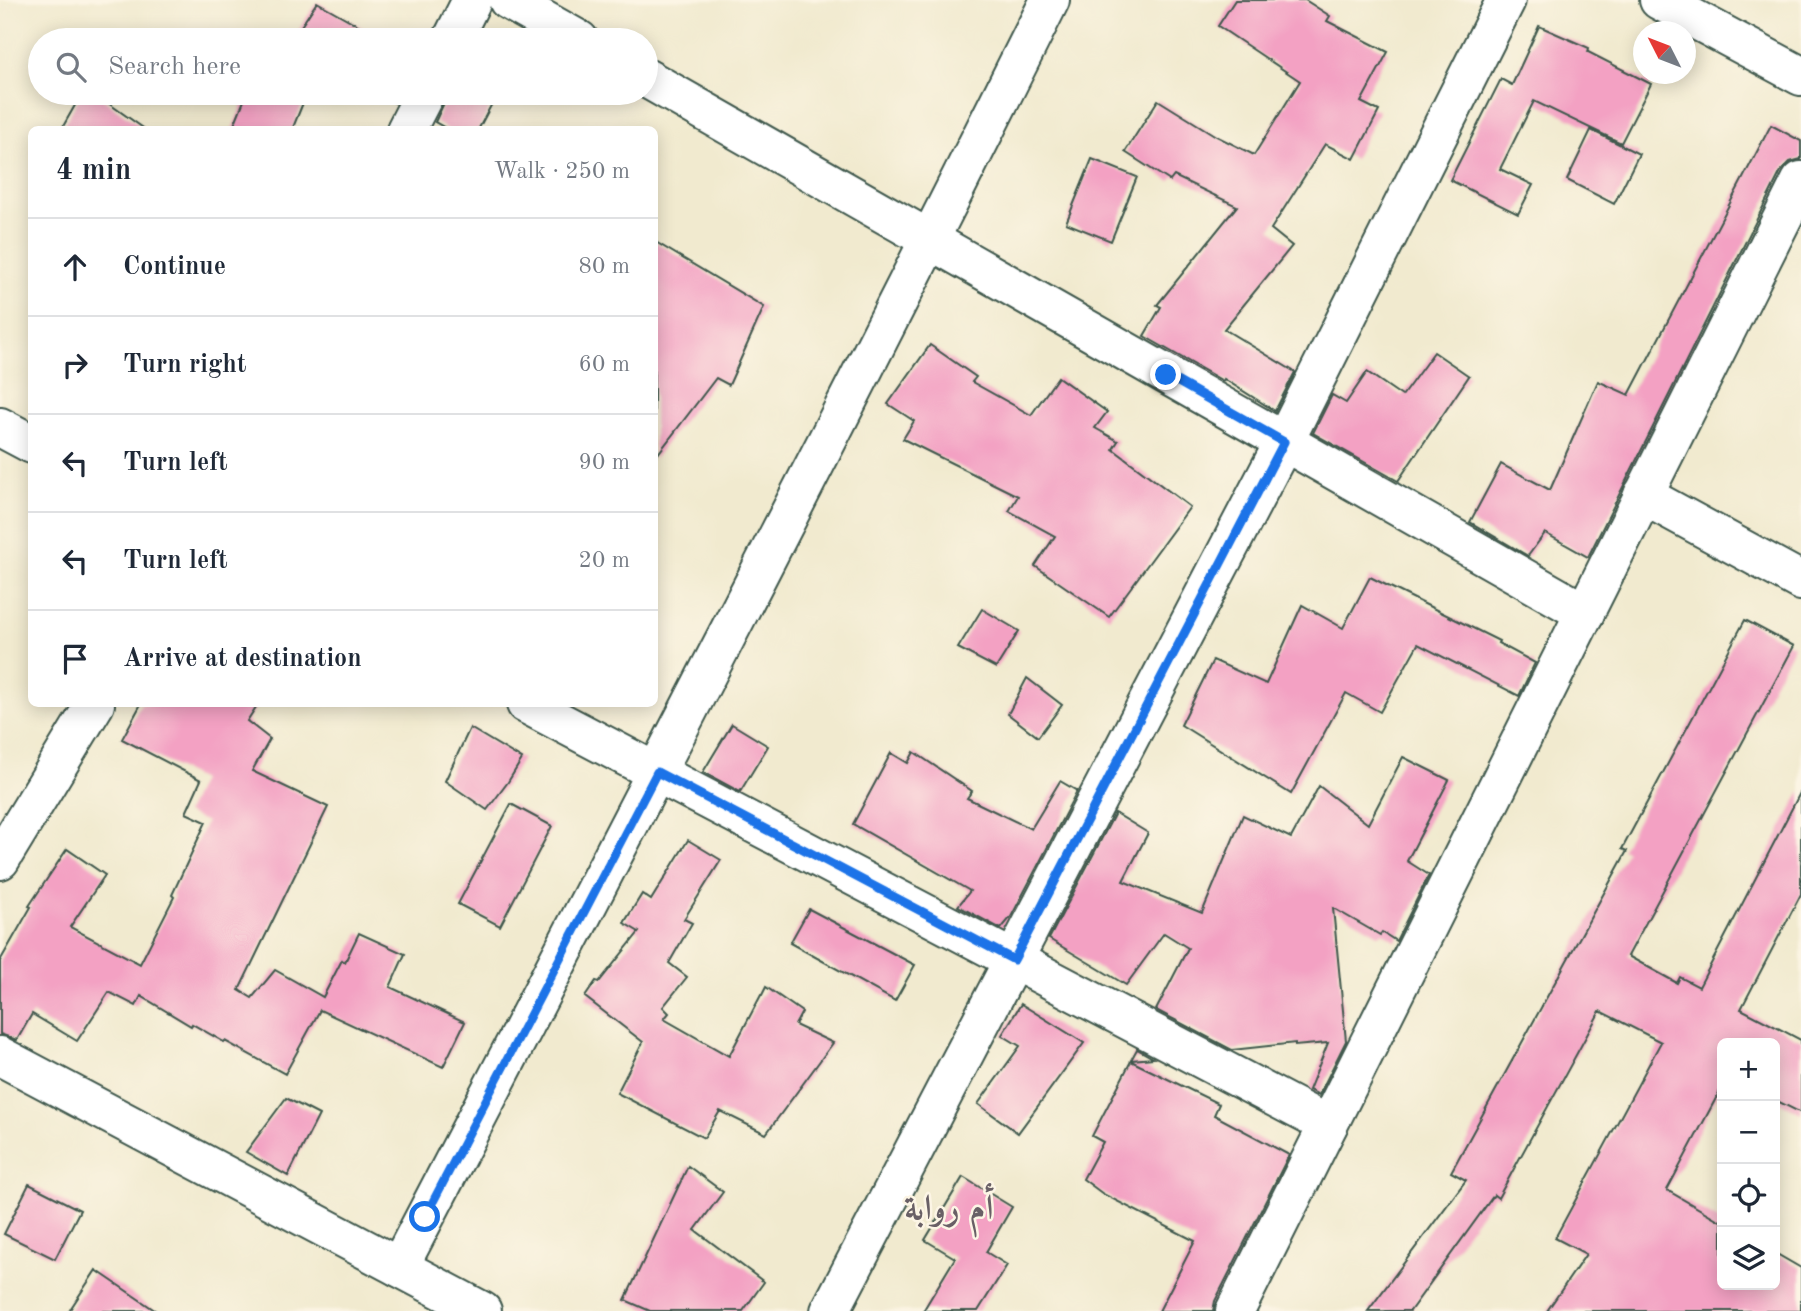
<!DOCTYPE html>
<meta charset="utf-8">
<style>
body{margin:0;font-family:"Old Standard TT",Amiri,serif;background:#f6f6f7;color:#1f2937}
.controls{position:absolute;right:21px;bottom:21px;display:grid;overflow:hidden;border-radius:10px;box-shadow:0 4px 18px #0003}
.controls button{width:63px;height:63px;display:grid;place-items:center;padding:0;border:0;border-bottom:2px solid #e0e1e3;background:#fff;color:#1f2937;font:35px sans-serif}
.compass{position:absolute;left:1633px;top:21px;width:63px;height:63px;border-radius:50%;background:#fff;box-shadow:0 4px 18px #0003;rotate:312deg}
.stop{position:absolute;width:21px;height:21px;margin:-16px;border:5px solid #1a73e8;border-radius:50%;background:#fff}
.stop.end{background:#1a73e8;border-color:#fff;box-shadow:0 2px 7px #0008}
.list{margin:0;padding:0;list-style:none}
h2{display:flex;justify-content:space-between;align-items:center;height:91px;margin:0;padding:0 28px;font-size:30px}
h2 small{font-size:23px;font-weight:400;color:#747a83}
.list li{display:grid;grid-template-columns:46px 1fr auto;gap:21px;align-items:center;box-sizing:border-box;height:98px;padding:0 28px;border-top:2px solid #e0e1e3}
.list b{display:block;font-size:26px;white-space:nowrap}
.list em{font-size:23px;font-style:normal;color:#747a83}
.icon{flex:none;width:38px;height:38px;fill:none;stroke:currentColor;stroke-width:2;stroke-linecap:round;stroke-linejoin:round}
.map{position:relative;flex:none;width:1801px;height:1311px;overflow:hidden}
.search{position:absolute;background:#fff;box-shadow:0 4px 18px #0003;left:28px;top:28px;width:630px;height:77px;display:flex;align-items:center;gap:18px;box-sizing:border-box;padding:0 24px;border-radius:38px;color:#747a83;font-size:26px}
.panel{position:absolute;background:#fff;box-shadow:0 4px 18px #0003;left:28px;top:126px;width:630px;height:581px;border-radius:10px}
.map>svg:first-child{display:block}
.building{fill:#f3a1c3}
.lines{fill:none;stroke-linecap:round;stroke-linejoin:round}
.street-casing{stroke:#3e574b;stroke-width:42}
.street{stroke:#fff;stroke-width:38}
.route{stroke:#1a73e8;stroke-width:9}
.labels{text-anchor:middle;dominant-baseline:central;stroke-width:5;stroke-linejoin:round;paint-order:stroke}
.town-label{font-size:35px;font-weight:bold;fill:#696066;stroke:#fcf5e5}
</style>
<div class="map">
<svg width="1801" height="1311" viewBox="0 0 1801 1311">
<rect width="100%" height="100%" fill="#fcf5e5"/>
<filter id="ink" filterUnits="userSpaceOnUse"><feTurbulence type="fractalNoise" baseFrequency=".0143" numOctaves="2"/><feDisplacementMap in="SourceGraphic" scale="14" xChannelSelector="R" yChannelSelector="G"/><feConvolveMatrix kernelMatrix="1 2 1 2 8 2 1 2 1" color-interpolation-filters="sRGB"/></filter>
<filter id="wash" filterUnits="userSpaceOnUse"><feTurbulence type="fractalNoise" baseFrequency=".00686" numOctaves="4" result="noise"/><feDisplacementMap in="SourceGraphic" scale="28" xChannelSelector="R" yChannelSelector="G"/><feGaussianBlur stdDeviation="1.57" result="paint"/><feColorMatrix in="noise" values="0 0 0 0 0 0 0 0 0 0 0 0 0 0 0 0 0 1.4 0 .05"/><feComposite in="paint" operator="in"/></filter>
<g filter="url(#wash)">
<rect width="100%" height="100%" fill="#f1eacf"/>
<g id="blocks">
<g class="building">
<path d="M1235 0H1305L1330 16 1327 21 1388 52 1361 102 1379 111 1354 159 1325 144 1271 229 1292 246 1224 329 1295 372 1275 411 1224 379 1223 381 1144 336 1161 307 1157 305 1237 206 1174 176 1170 181 1125 152 1158 100 1216 136 1254 155 1300 81 1218 26Z"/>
<path d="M317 2 374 34 376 29 395 40H292Z"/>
<path d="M1539 26 1589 48 1588 52 1651 84 1621 143 1534 101 1500 169 1533 185 1518 214 1450 180 1501 79 1512 85Z"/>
<path d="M82 93H94L146 130H61Z"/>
<path d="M247 93H307L292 130H232Z"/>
<path d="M376 93H401L395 103Z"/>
<path d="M447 93H486L495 98 478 130H449L435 122 444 103Z"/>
<path d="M1771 125 1801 141V159L1790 162 1781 171 1588 557 1545 533 1528 556 1470 522 1501 464 1550 490 1598 381 1629 395Z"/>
<path d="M1591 130 1639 154 1614 204 1567 180Z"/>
<path d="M1092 159 1137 177 1111 241 1066 223Z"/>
<path d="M654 241 764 307 729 385 716 378 654 459Z"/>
<path d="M930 345 976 377 972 382 1031 415 1058 377 1107 412 1095 428 1118 441 1113 449 1190 507 1109 617 1035 566 1055 536 1009 511 1018 496 903 439 914 421 888 404Z"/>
<path d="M1434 352 1469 376 1398 481 1313 433 1332 395 1346 403 1367 372 1402 396Z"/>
<path d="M1370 577 1499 641 1498 643 1535 663 1519 696 1418 644 1380 712 1346 693 1291 794 1181 725 1213 660 1266 684 1302 605 1343 628Z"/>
<path d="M982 609 1019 631 996 668 958 648Z"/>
<path d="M1745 620 1794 646 1628 956 1677 983 1680 977 1699 987 1801 791V894L1741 1009 1801 1040V1113L1775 1100V1043H1722V1087L1667 1190 1722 1222V1285H1775V1253L1801 1268V1311H1547L1586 1254 1555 1238 1661 1042 1600 1011 1498 1198 1494 1195 1410 1311H1368L1466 1180 1451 1172 1627 851 1622 849Z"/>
<path d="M1027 678 1062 705 1038 737 1008 714Z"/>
<path d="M141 704H258L247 721 270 739 252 771 328 807 239 990 252 998 275 970 323 997 342 960 345 962 359 933 405 954 390 987 465 1022 443 1067 320 1010 285 1074 225 1041 224 1042 192 1024 191 1026 141 996 136 1006 109 992 77 1041 32 1014 17 1040 0 1034V961L31 907 29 906 67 849 105 875 70 927 140 964 174 897 172 895 206 822 186 813 201 780 122 739Z"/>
<path d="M732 724 768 746 740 792 703 772Z"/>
<path d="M470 728 522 759 508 782 487 810 445 781Z"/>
<path d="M914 752 972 791 967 798 1031 829 1060 781 1077 791 1011 917 1001 929 958 906 970 891 853 824 891 753 908 763Z"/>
<path d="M1403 757 1449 780 1407 861 1429 875 1396 941 1382 932 1380 935 1333 908 1346 1041 1319 1095 1309 1090 1328 1043 1295 1046V1043L1232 1050 1156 1010 1188 948 1164 933 1126 985 1049 939 1115 813 1148 833 1123 881 1202 913 1243 815 1291 838 1319 786 1368 824Z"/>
<path d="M511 804 552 826 500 926 458 904Z"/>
<path d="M688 840 721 860 684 919 692 923 669 963 687 977 663 1007 669 1013 664 1019 729 1056 761 995H762L766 987 802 1012 795 1025 833 1043 766 1134 720 1111 704 1138 617 1093 643 1042 585 997 596 981 599 982 639 932 624 923 642 894 651 900Z"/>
<path d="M809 909 915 965 895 1001 790 943Z"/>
<path d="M1021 1004 1084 1043 1018 1133 978 1104 1020 1046 1002 1035Z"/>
<path d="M1137 1049 1153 1058 1131 1060Z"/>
<path d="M1131 1061 1219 1104 1214 1115 1289 1155 1215 1301 1213 1311H1159L1195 1241 1103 1194 1083 1179 1103 1142 1092 1136Z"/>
<path d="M286 1098 319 1115 288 1176 246 1152Z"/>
<path d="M688 1166 723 1192 695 1230 764 1282 743 1311H650L625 1300Z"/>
<path d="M963 1177 1012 1207 986 1252 1007 1265 978 1311H923L955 1258 925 1240Z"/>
<path d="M29 1184 80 1210 55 1259 4 1234Z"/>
<path d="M96 1270 156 1311H69Z"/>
</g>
</g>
</g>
<g filter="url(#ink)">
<use href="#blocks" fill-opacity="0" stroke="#3e574b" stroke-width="2"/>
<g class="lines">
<g class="street-casing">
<g id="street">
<path d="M508 0 579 40"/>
<path d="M1659 0 1801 76"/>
<path d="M452 40 472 0"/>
<path d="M646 78 1585 613"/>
<path d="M406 130 425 93"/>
<path d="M0 427 32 444"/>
<path d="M1643 495 1801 581"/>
<path d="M526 704 1328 1125"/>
<path d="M0 860 95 704"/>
<path d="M0 1056 482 1311"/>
<path d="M399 1267C618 846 838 425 1050 0"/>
<path d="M830 1311 1284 442 1506 0"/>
<path d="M1235 1311 1801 181"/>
</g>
</g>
<use href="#street" class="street"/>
</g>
</g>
<g class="lines" filter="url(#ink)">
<path class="route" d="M425 1217 657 772 1014 960 1284 442 1166 375"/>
</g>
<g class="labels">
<g class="town-label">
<text x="949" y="1209">أم روابة</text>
</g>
</g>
</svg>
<div class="controls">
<button>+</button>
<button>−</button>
<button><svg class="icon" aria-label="locate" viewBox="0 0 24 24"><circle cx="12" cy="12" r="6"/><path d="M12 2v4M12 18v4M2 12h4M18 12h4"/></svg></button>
<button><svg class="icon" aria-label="layers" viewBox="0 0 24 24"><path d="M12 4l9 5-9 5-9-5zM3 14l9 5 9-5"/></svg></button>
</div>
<svg class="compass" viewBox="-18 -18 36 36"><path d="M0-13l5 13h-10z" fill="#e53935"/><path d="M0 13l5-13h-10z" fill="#747a83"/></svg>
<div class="stop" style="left:425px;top:1217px"></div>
<div class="stop end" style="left:1166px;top:375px"></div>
<div class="search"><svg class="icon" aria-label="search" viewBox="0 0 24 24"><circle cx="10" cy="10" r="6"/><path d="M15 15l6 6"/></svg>Search here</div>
<section class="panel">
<h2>4 min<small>Walk · 250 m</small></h2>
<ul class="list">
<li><svg class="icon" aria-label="ahead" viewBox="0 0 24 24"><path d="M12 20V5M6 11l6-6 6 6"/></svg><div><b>Continue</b></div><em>80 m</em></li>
<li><svg class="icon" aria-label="right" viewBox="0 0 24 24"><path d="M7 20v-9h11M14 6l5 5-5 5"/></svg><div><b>Turn right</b></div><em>60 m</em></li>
<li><svg class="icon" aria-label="left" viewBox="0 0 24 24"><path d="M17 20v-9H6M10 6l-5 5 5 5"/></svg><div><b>Turn left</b></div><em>90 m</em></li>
<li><svg class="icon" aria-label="left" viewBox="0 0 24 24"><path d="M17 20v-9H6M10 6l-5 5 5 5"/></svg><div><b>Turn left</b></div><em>20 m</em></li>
<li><svg class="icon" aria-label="arrive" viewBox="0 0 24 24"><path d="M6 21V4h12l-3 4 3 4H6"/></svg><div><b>Arrive at destination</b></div></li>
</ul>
</section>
</div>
